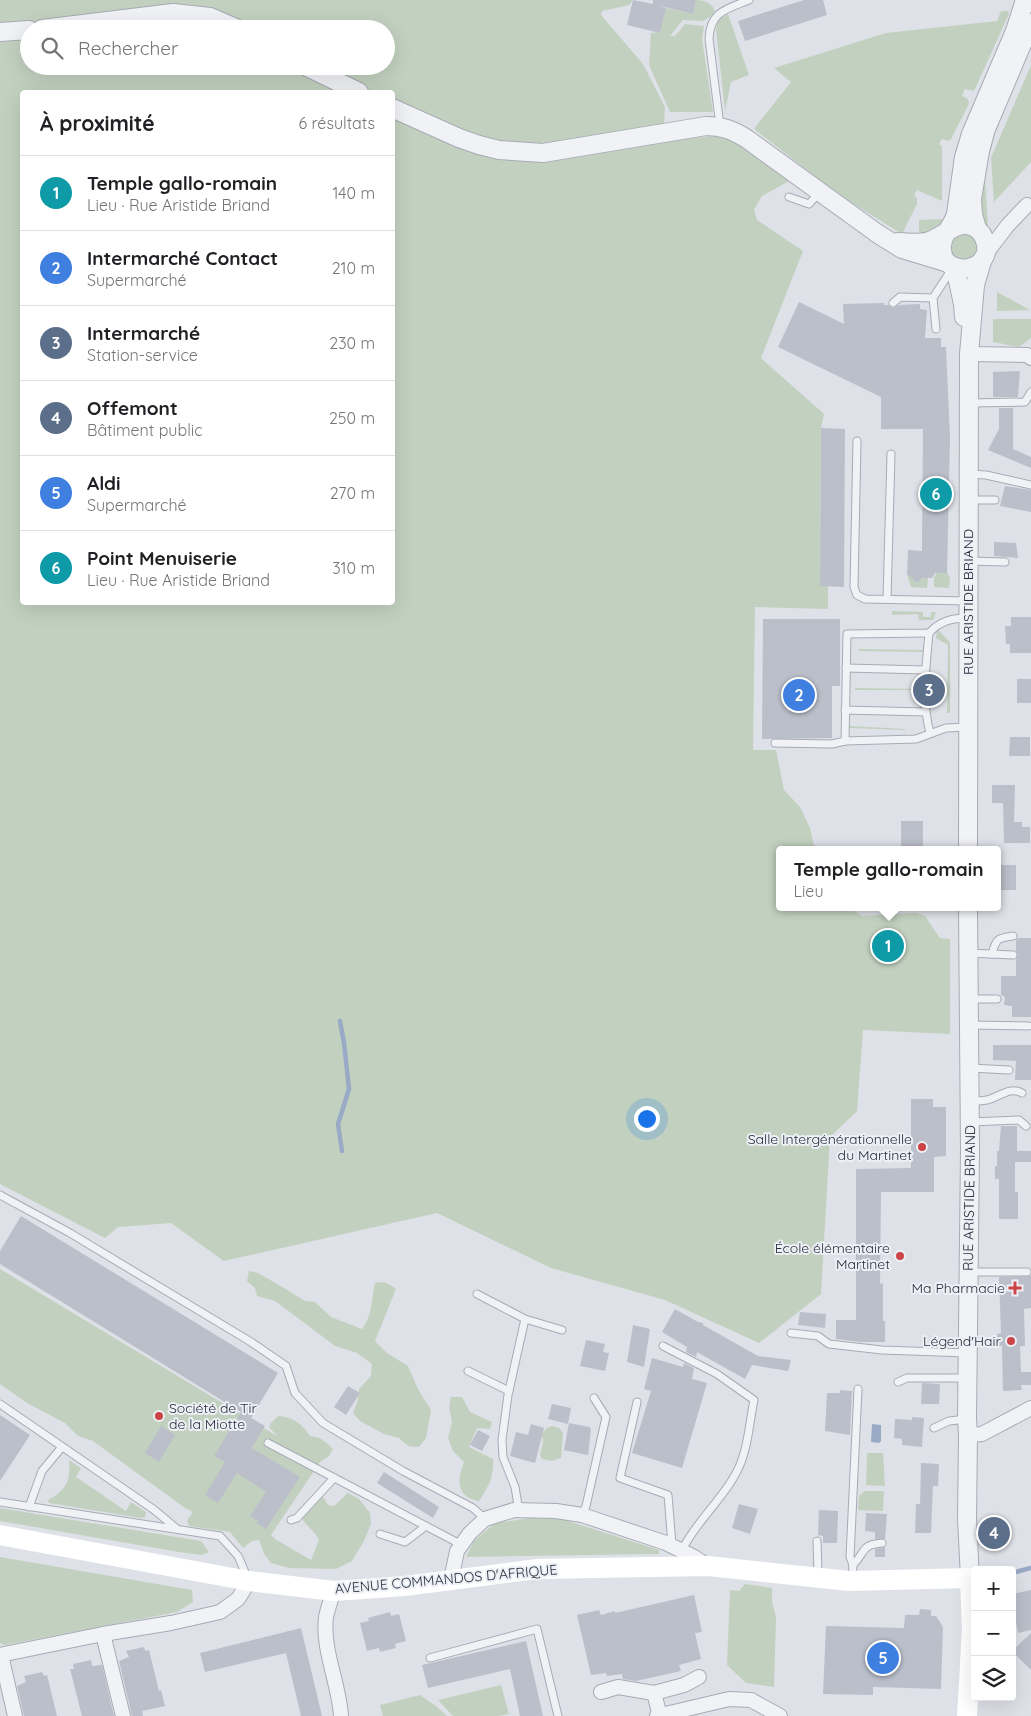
<!DOCTYPE html>
<html lang="fr">
<meta charset="utf-8">
<style>
body{margin:0;font-family:Quicksand,sans-serif;background:#f6f6f6;color:#202124}
.controls{position:absolute;right:15px;bottom:15px;display:grid;overflow:hidden;border-radius:5px;box-shadow:0 5px 20px #0002}
.controls button{width:45px;height:45px;display:grid;place-items:center;padding:0;border:0;border-bottom:1px solid #e0e0e0;background:#fff;color:#202124;font:25px sans-serif}
.you{position:absolute;left:646px;top:1118px;width:18px;height:18px;margin:-12px;border:4px solid #fff;border-radius:50%;background:#1a73e8;box-shadow:0 0 0 8px #1a73e833}
.badge{display:grid;place-items:center;width:32px;height:32px;border-radius:50%;background:#cc4448;color:#fff;font-size:16px;font-weight:700}
.pin{position:absolute;translate:-50% -50%;border:2px solid #fff;box-shadow:0 1px 5px #0006}
.popup{position:absolute;left:776px;top:846px;width:225px;height:65px;box-sizing:border-box;display:grid;place-content:center;border-radius:5px;background:#fff;filter:drop-shadow(0 1px 4px #0005);font-size:16px;white-space:nowrap;color:#757577}
.popup b{font-size:19px;color:#202124}
.popup::after{content:'';position:absolute;left:50%;top:100%;margin-left:-10px;border:10px solid transparent;border-top-color:#fff}
.list{margin:0;padding:0;list-style:none}
h2{display:flex;justify-content:space-between;align-items:center;height:65px;margin:0;padding:0 20px;font-size:21px}
h2 small{font-size:16px;font-weight:400;color:#757577}
.list li{display:grid;grid-template-columns:32px 1fr auto;gap:15px;align-items:center;box-sizing:border-box;height:75px;padding:0 20px;border-top:1px solid #e0e0e0}
.list b{display:block;font-size:19px;white-space:nowrap}
.list p{margin:0;font-size:16px;white-space:nowrap;color:#757577}
.list em{font-size:16px;font-style:normal;color:#757577}
.icon{flex:none;width:28px;height:28px;fill:none;stroke:currentColor;stroke-width:2;stroke-linecap:round;stroke-linejoin:round}
.map{position:relative;flex:none;width:1031px;height:1716px;overflow:hidden}
.search{position:absolute;background:#fff;box-shadow:0 5px 20px #0002;left:20px;top:20px;width:375px;height:55px;display:flex;align-items:center;gap:12px;box-sizing:border-box;padding:0 18px;border-radius:28px;color:#757577;font-size:19px}
.panel{position:absolute;background:#fff;box-shadow:0 5px 20px #0002;left:20px;top:90px;width:375px;height:515px;border-radius:5px}
.map>svg:first-child{display:block}
.green{fill:#c2d1bf;fill-rule:evenodd}
.water{fill:#99aac7}
.lines{fill:none;stroke-linecap:round;stroke-linejoin:round}
.stream{stroke:#99aac7;stroke-width:4.5}
.building{fill:#bbbfca}
.service-casing{stroke:#a7abb4;stroke-width:9}
.minor-casing{stroke:#a7abb4;stroke-width:16}
.tertiary-casing{stroke:#a7abb4;stroke-width:20}
.service{stroke:#f1f2f6;stroke-width:7}
.minor{stroke:#f1f2f6;stroke-width:14}
.tertiary{stroke:#f1f2f6;stroke-width:18}
.secondary{stroke:#fff;stroke-width:20}
.poi-dot{fill:#cc4448;stroke:#edf0f5;stroke-width:2}
.labels{text-anchor:middle;dominant-baseline:central;stroke-width:4;stroke-linejoin:round;paint-order:stroke}
.street-label{font-size:14px;fill:#272d3e;stroke:#edf0f5}
.poi-label{font-size:14px;fill:#272d3e;stroke:#edf0f5;text-anchor:end}
</style>
<div class="map">
<svg width="1031" height="1716" viewBox="0 0 1031 1716">
<rect width="100%" height="100%" fill="#dee1e7"/>
<g class="green">
<path d="M0 0H633L629 5 602 11 601 15 643 64 665 107 664 124 642 131 482 155 552 156 638 143 726 135 791 180 762 196 754 210 757 220 803 251 761 358 824 414 821 428 820 586H828V609L755 607 753 750H776L784 790 800 807 810 828 815 850H779V907H848L862 916 916 913 925 916 940 938 950 939V1034L863 1030 857 1111 830 1137 821 1294 759 1343 665 1300 551 1268 437 1213 224 1261 171 1223 118 1227 105 1238 0 1184ZM29 29H386V66H29ZM22 92H392V602H22Z"/>
<path d="M696 0C705 0 715 4 715 14L703 21 683 20 670 36H675L685 24 704 26 702 39 713 112H670L649 65 651 33 660 32 666 8 693 14Z"/>
<path d="M1001 11H1008L1009 14 975 89 973 91 965 89 962 96 967 98 969 102 968 106 951 139 948 141 942 139 939 144 942 146V201L917 190 914 196 917 198V204L902 234 842 197 754 129 791 82 774 68 886 33 997 21Z"/>
<path d="M728 14 749 75 731 82 725 111 716 28 719 18Z"/>
<path d="M1031 65V162L994 202 991 158Z"/>
<path d="M980 178 985 179 988 225 986 226 980 219Z"/>
<path d="M942 219 943 227 919 238V220Z"/>
<circle cx="964" cy="247" r="13"/>
<path d="M997 292 1030 310 997 311Z"/>
<path d="M993 319H1031V338L1019 347 993 342Z"/>
<path d="M937 573H947L950 578 949 588 934 587V577Z"/>
<path d="M907 574H926L928 578 927 588 911 587Z"/>
<path d="M892 611 923 612V617H931V612H936L933 620H919L918 614 892 615Z"/>
<path d="M937 629 950 642V713H947L948 645 936 638Z"/>
<path d="M859 649 923 650V652L859 651Z"/>
<path d="M855 688 920 689 922 690H855Z"/>
<path d="M849 726 905 729V730L849 728Z"/>
<path d="M0 1269 277 1436 269 1427 271 1423 278 1416C293 1417 301 1423 310 1436 320 1437 326 1441 333 1449L329 1456 320 1462 271 1535 275 1539 311 1560 319 1540C313 1528 303 1526 300 1512L312 1499 323 1497 328 1505 334 1506 348 1493 359 1499 370 1513 371 1524 364 1541 352 1561 336 1569 289 1568 271 1563 264 1554 259 1540 252 1541 243 1548 230 1532 189 1526 187 1521 193 1512 185 1508 93 1441 78 1436 65 1423 27 1403 0 1384Z"/>
<path d="M249 1271 258 1273 284 1288 305 1301 315 1302 331 1317 362 1329C373 1314 371 1301 375 1283 384 1281 389 1284 396 1289L375 1341 387 1353 408 1366 418 1389 431 1410 426 1438 419 1447 408 1446 399 1438 384 1434 360 1421 353 1413 358 1400 359 1389 371 1376 372 1364 357 1353 335 1346 275 1301 257 1296 255 1288 247 1281Z"/>
<path d="M451 1397H462L470 1412 492 1422 490 1429 477 1428 469 1447 493 1459C494 1477 489 1486 479 1501 456 1497 457 1480 464 1462L453 1451 448 1438 452 1422 449 1408Z"/>
<path d="M552 1426 559 1428 563 1433 561 1458 552 1461 542 1459 540 1455 543 1443 542 1434 547 1428Z"/>
<path d="M867 1453H883L885 1486 866 1485Z"/>
<path d="M69 1460 81 1468 76 1477 126 1511 131 1502 146 1512 145 1517 141 1518 49 1503 48 1500C66 1491 71 1480 69 1460Z"/>
<path d="M865 1491H884L883 1511 858 1510 859 1496Z"/>
<path d="M0 1508 201 1541 209 1552 202 1555 179 1552 0 1521Z"/>
<path d="M531 1518 562 1519 659 1550V1554L466 1557 474 1541 495 1523Z"/>
<path d="M0 1557 192 1590 193 1602 177 1612 5 1645 0 1643Z"/>
<path d="M745 1584 772 1588V1602L776 1617 774 1687 746 1683 727 1665 730 1590 739 1591Z"/>
<path d="M501 1685 509 1714 499 1716H453L438 1700Z"/>
<path d="M420 1695 436 1706 447 1716H383L380 1705Z"/>
</g>
<path class="water" d="M872 1424 881 1425V1441L879 1443 871 1442Z"/>
<g class="lines">
<g class="stream">
<path d="M340 1021 344 1043 349 1089 338 1124 342 1151"/>
<path d="M1012 1573 1031 1568"/>
</g>
</g>
<g class="building">
<path d="M633 0 653 4V0H696L693 14 656 5 666 8 660 33 627 25Z"/>
<path d="M804 0H823L827 15 745 41 738 21Z"/>
<path d="M799 302 844 324 843 304 884 303V305H888L893 308 899 305 920 304V309L927 310 925 338H941V347H946L950 438 947 573H935L932 578H922L917 583 907 574 908 550 922 551 923 429H881V397L778 347Z"/>
<path d="M1020 371 1018 397H993V372Z"/>
<path d="M999 408H1013V449L1031 457V468L988 450 999 429Z"/>
<path d="M821 428 845 429 844 587 820 586Z"/>
<path d="M1005 486 1031 490V512L1000 506Z"/>
<path d="M994 542 1016 543 1018 558 994 556Z"/>
<path d="M1011 617H1031V653H1010V644H1006L1005 626H1011Z"/>
<path d="M763 619H840V686H832V738L762 739Z"/>
<rect x="1017" y="679" width="14" height="24"/>
<rect x="930" y="681" width="7" height="18"/>
<path d="M1010 737H1030V756H1009Z"/>
<path d="M992 785H1015L1014 822H1022V827H1030V843H1004L1003 803H992Z"/>
<rect x="901" y="821" width="22" height="29"/>
<rect x="997" y="865" width="19" height="25"/>
<path d="M893 932 900 950 882 958 875 940Z"/>
<path d="M1018 938H1031V1017H1012V1006L1004 1005 1005 997 1001 995V976H1016V959L1018 955 1016 951V940Z"/>
<path d="M993 1045H1031V1080H1015L1016 1061 993 1060Z"/>
<path d="M911 1099H933V1107H946V1156L934 1157V1192H881L880 1284 883 1283V1321H885V1342H861L836 1339V1320H856V1169L911 1168Z"/>
<path d="M1001 1126H1017V1151H1031V1162H1015V1192H1018V1219H999V1179H995V1166H997V1151H999Z"/>
<path d="M21 1216 278 1373 251 1418 265 1426 252 1448 300 1477 266 1529 256 1523 258 1521 250 1516 266 1492 237 1473 218 1503 205 1495 225 1462 214 1456 241 1412 0 1264V1251Z"/>
<path d="M1031 1276V1308L1024 1309 1025 1346H1020L1021 1372H1031V1385H1021L1022 1390 1003 1391 1002 1346H997V1334L1001 1333 999 1277Z"/>
<path d="M675 1309 698 1322 703 1323V1325L758 1356 791 1360 788 1371 752 1365 745 1379 697 1352 696 1357 686 1352 687 1347 662 1332Z"/>
<path d="M800 1312 826 1314 825 1328 798 1325Z"/>
<path d="M633 1325 650 1329 644 1367 627 1362Z"/>
<path d="M586 1340 605 1344 603 1352 609 1353 605 1371 580 1366Z"/>
<path d="M652 1358 683 1367 684 1363 694 1368 692 1379 707 1383 682 1468 632 1453 651 1391 644 1389Z"/>
<path d="M922 1383 940 1384 939 1404H921Z"/>
<path d="M348 1386 360 1393 346 1415 334 1407Z"/>
<path d="M840 1390 852 1391 850 1435 825 1431 827 1393H840Z"/>
<path d="M552 1404 571 1408 568 1424 548 1419Z"/>
<path d="M0 1415 30 1435 0 1481Z"/>
<path d="M912 1417 924 1418 922 1447 902 1445V1439L894 1438 895 1419 912 1420Z"/>
<path d="M569 1423 589 1427 591 1429 588 1455 564 1450Z"/>
<path d="M531 1424 544 1428 535 1463 510 1456 516 1432 528 1435Z"/>
<path d="M161 1426 175 1435 159 1462 145 1453Z"/>
<path d="M478 1430 490 1436 482 1451 470 1445Z"/>
<path d="M921 1463 939 1464 938 1486H933L931 1533H915L916 1504H920Z"/>
<path d="M384 1472 439 1507 433 1518 377 1483Z"/>
<path d="M739 1504 758 1509 750 1534 732 1528Z"/>
<path d="M819 1510 838 1511 837 1543H823V1536L818 1535Z"/>
<path d="M866 1513 887 1514 885 1539H875V1532L865 1531Z"/>
<path d="M1004 1520 1006 1545 984 1547 982 1521Z"/>
<path d="M885 1547V1557H875V1549Z"/>
<path d="M1031 1590V1630L1018 1633 1014 1613 1012 1612V1594Z"/>
<path d="M694 1595 702 1632 695 1633 701 1659 679 1665 681 1671 636 1681 623 1679 622 1674 607 1676 606 1673 591 1675 577 1615 599 1610 601 1615 615 1611V1613Z"/>
<path d="M920 1609 931 1610V1616H936L943 1627 941 1689 873 1687V1695L823 1694 826 1626 904 1628 905 1615H919Z"/>
<path d="M390 1612 391 1616 399 1614 406 1641 395 1644 396 1648 380 1652 379 1648 367 1651 360 1623 369 1621 368 1618Z"/>
<path d="M301 1628 322 1716H301L286 1653 205 1672 200 1653Z"/>
<path d="M1031 1633V1670L1012 1651Z"/>
<path d="M526 1641 543 1716H520L510 1669 428 1688 422 1665Z"/>
<path d="M144 1647 145 1651 149 1650 159 1691 161 1690 165 1706 142 1711 143 1716H132L119 1661 129 1657 126 1651Z"/>
<path d="M91 1660 92 1666 102 1665 114 1716H82L70 1669H74L73 1664Z"/>
<path d="M42 1672 44 1676 47 1675 57 1716H24L17 1686 26 1682 24 1676Z"/>
</g>
<g class="lines">
<g class="service-casing">
<g id="service">
<path d="M720 126 709 39C710 11 727 9 749 0"/>
<path d="M789 197 809 204 820 192"/>
<path d="M893 303 900 297 933 298"/>
<path d="M936 329 933 298 948 275 950 268"/>
<path d="M969 403 1025 402 1031 392"/>
<path d="M857 441 854 587 857 595 865 599 968 601"/>
<path d="M969 474 986 475 1031 485"/>
<path d="M969 500H995"/>
<path d="M969 561 1005 562"/>
<path d="M887 599 891 454"/>
<path d="M929 633C926 668 921 699 930 733"/>
<path d="M846 668 925 670"/>
<path d="M845 710 925 712"/>
<path d="M968 727 946 728 916 739 845 741 847 634 929 633C940 621 952 618 968 618"/>
<path d="M775 743 832 744 845 741"/>
<path d="M968 953 1013 955"/>
<path d="M992 954C996 939 997 938 1013 936"/>
<path d="M969 999H997"/>
<path d="M969 1025 1029 1026"/>
<path d="M970 1068 1009 1070"/>
<path d="M970 1102C976 1101 981 1101 987 1100 999 1097 1010 1086 1022 1093"/>
<path d="M970 1122 1019 1120 1026 1126"/>
<path d="M0 1195 70 1233 251 1342 286 1366 295 1393 323 1423 403 1471 473 1508 485 1519"/>
<path d="M969 1272H1027"/>
<path d="M477 1294 525 1319 508 1395 502 1440 503 1457 515 1487 519 1511"/>
<path d="M525 1319 562 1330"/>
<path d="M791 1333 818 1336 829 1344 882 1350 967 1353"/>
<path d="M663 1346 717 1374 754 1400C749 1424 748 1453 735 1475 720 1502 696 1522 682 1550"/>
<path d="M468 1371 509 1391"/>
<path d="M898 1382 907 1378H967"/>
<path d="M637 1402 620 1478 668 1495 672 1545"/>
<path d="M0 1404 153 1509 176 1528"/>
<path d="M934 1428 949 1421 967 1419"/>
<path d="M268 1443 462 1545"/>
<path d="M0 1502 220 1536 238 1556 247 1577"/>
<path d="M29 1507 42 1471 62 1447"/>
<path d="M582 1515 586 1506 606 1417 594 1398"/>
<path d="M291 1520 297 1518 334 1478"/>
<path d="M380 1534 405 1542 426 1526"/>
<path d="M817 1541 818 1575"/>
<path d="M853 1565C866 1552 860 1545 882 1543"/>
<path d="M852 1579 853 1565 850 1557 858 1389"/>
<path d="M430 1658 537 1629 558 1716"/>
</g>
</g>
<g class="minor-casing">
<g id="minor">
<path d="M985 255 1008 225 1027 205"/>
<path d="M969 354 1027 355 1031 358"/>
<path d="M968 1435 982 1434 1031 1408"/>
<path d="M451 1580 457 1551 470 1533 485 1519 514 1510 556 1511 582 1515 666 1543 694 1557 708 1566"/>
<path d="M334 1591C331 1599 328 1608 326 1617 322 1650 339 1683 341 1716"/>
<path d="M103 1634 123 1716"/>
<path d="M0 1655 103 1634 171 1623 220 1612 238 1599 249 1581"/>
<path d="M1 1655 15 1716"/>
<path d="M601 1692 618 1687 654 1693 660 1716"/>
<path d="M654 1693 684 1685 699 1677"/>
<path d="M657 1716 729 1699 751 1700 780 1716"/>
</g>
</g>
<g class="tertiary-casing">
<g id="tertiary">
<path d="M42 29 173 13 210 17 238 29"/>
<path d="M0 32 29 30"/>
<path d="M305 66 359 92"/>
<path d="M392 108 459 138 479 145 499 150 543 153 706 126C722 126 733 130 747 139L878 234 902 249 948 263"/>
<path d="M977 229 973 214 972 199 980 151 986 129 1031 23"/>
<path d="M898 242C909 243 919 244 929 241 943 237 956 221 971 226 977 228 982 233 984 238 999 272 939 282 942 245 943 234 953 225 956 214L964 157 971 134 1015 31 1025 0"/>
<path d="M955 267 963 304 964 317"/>
<path d="M968 850 969 354 975 285 982 261"/>
<path d="M968 907 970 1150 967 1419 968 1435 967 1519 970 1578"/>
</g>
</g>
<use href="#service" class="service"/>
<use href="#minor" class="minor"/>
<use href="#tertiary" class="tertiary"/>
<path class="secondary" d="M0 1535 249 1581 334 1591 405 1586 537 1569 708 1566 849 1581 970 1578 972 1630 967 1716"/>
</g>
<g class="poi-dot">
<circle cx="922" cy="1147" r="5"/>
<circle cx="900" cy="1256" r="5"/>
<path d="M1012.5 1280.5h5v5h5v5h-5v5h-5v-5h-5v-5h5z"/>
<circle cx="1011" cy="1341" r="5"/>
<circle cx="159" cy="1416" r="5"/>
</g>
<g class="labels">
<g class="street-label">
<text transform="translate(968 602) rotate(-90)">RUE ARISTIDE BRIAND</text>
<text transform="translate(969 1198) rotate(-89)">RUE ARISTIDE BRIAND</text>
<text transform="translate(446 1579) rotate(-5)">AVENUE COMMANDOS D'AFRIQUE</text>
</g>
<g class="poi-label">
<text x="912" y="1139">Salle Intergénérationnelle<tspan x="912" dy="16">du Martinet</tspan></text>
<text x="890" y="1248">École élémentaire<tspan x="890" dy="16">Martinet</tspan></text>
<text x="1005" y="1288">Ma Pharmacie</text>
<text x="1001" y="1341">Légend'Hair</text>
<text x="169" y="1408" text-anchor="start">Société de Tir<tspan x="169" dy="16">de la Miotte</tspan></text>
</g>
</g>
</svg>
<div class="controls">
<button>+</button>
<button>−</button>
<button><svg class="icon" aria-label="layers" viewBox="0 0 24 24"><path d="M12 4l9 5-9 5-9-5zM3 14l9 5 9-5"/></svg></button>
</div>
<div class="you"></div>
<div class="pin badge" style="left:888px;top:946px;background:#0f9aa8">1</div>
<div class="popup"><b>Temple gallo-romain</b>Lieu</div>
<div class="pin badge" style="left:799px;top:695px;background:#3f7fe0">2</div>
<div class="pin badge" style="left:929px;top:690px;background:#5c6f8a">3</div>
<div class="pin badge" style="left:994px;top:1533px;background:#5c6f8a">4</div>
<div class="pin badge" style="left:883px;top:1658px;background:#3f7fe0">5</div>
<div class="pin badge" style="left:936px;top:494px;background:#0f9aa8">6</div>
<div class="search"><svg class="icon" aria-label="search" viewBox="0 0 24 24"><circle cx="10" cy="10" r="6"/><path d="M15 15l6 6"/></svg>Rechercher</div>
<section class="panel">
<h2>À proximité<small>6 résultats</small></h2>
<ul class="list">
<li><span class="badge" style="background:#0f9aa8">1</span><div><b>Temple gallo-romain</b><p>Lieu · Rue Aristide Briand</p></div><em>140 m</em></li>
<li><span class="badge" style="background:#3f7fe0">2</span><div><b>Intermarché Contact</b><p>Supermarché</p></div><em>210 m</em></li>
<li><span class="badge" style="background:#5c6f8a">3</span><div><b>Intermarché</b><p>Station-service</p></div><em>230 m</em></li>
<li><span class="badge" style="background:#5c6f8a">4</span><div><b>Offemont</b><p>Bâtiment public</p></div><em>250 m</em></li>
<li><span class="badge" style="background:#3f7fe0">5</span><div><b>Aldi</b><p>Supermarché</p></div><em>270 m</em></li>
<li><span class="badge" style="background:#0f9aa8">6</span><div><b>Point Menuiserie</b><p>Lieu · Rue Aristide Briand</p></div><em>310 m</em></li>
</ul>
</section>
</div>
